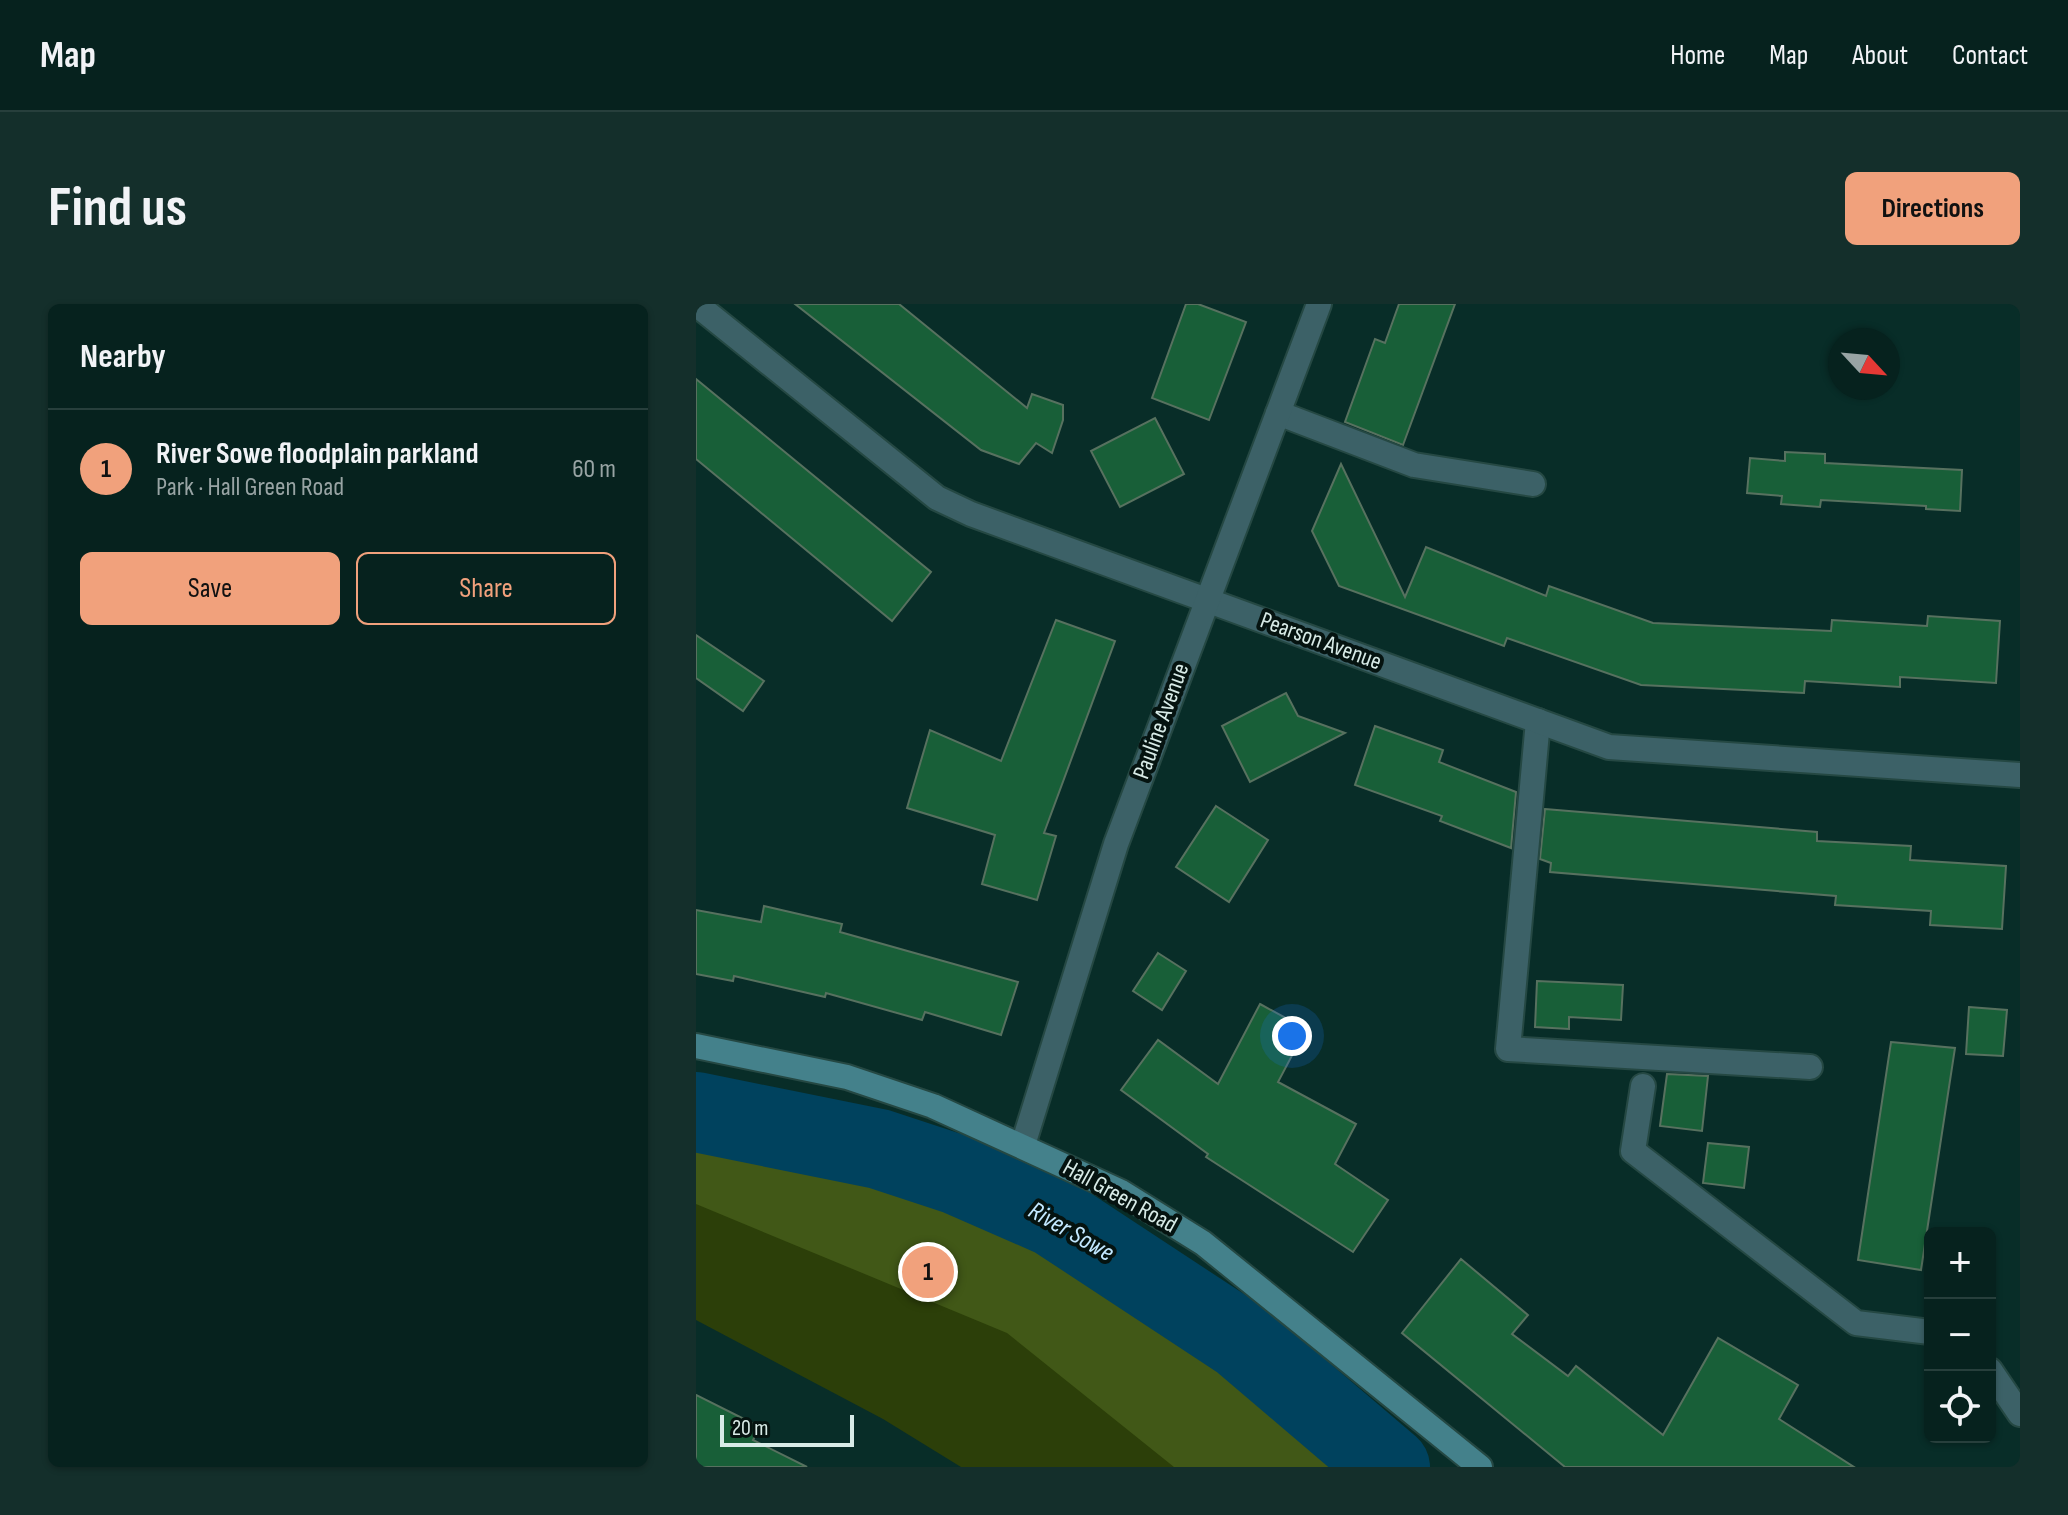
<!DOCTYPE html>
<meta charset="utf-8">
<style>
body{margin:0;font-family:"Sofia Sans Condensed",sans-serif;background:#142f2b;color:#f1f3f6}
.controls{position:absolute;right:24px;bottom:24px;display:grid;overflow:hidden;border-radius:12px;box-shadow:0 2px 6px #0004}
.controls button{width:72px;height:72px;display:grid;place-items:center;padding:0;border:0;border-bottom:2px solid #273f3c;background:#06221e;color:#f1f3f6;font:40px sans-serif}
.compass{position:absolute;left:1132px;top:24px;width:72px;height:72px;border-radius:50%;background:#06221e;box-shadow:0 2px 6px #0004;rotate:116deg}
.scale{position:absolute;left:24px;bottom:20px;width:134px;box-sizing:border-box;padding-left:8px;border:4px solid #d8ebe7;border-top:0;font-size:22px;line-height:28px;white-space:nowrap;color:#d8ebe7;-webkit-text-stroke:6px #051310;paint-order:stroke}
.you{position:absolute;left:596px;top:732px;width:28px;height:28px;margin:-20px;border:6px solid #fff;border-radius:50%;background:#1a73e8;box-shadow:0 0 0 12px #1a73e833}
.badge{display:grid;place-items:center;width:52px;height:52px;border-radius:50%;background:#f1a17c;color:#111;font-size:26px;font-weight:700}
.pin{position:absolute;translate:-50% -50%;border:4px solid #fff;box-shadow:0 2px 8px #0006}
.list{margin:0;padding:0;list-style:none}
h2{display:flex;justify-content:space-between;align-items:center;height:104px;margin:0;padding:0 32px;font-size:34px}
h2 small{font-size:26px;font-weight:400;color:#98a4a4}
.list li{display:grid;grid-template-columns:52px 1fr auto;gap:24px;align-items:center;box-sizing:border-box;height:120px;padding:0 32px;border-top:2px solid #273f3c}
.list b{display:block;font-size:30px;white-space:nowrap}
.list p{margin:0;font-size:26px;white-space:nowrap;color:#98a4a4}
.list em{font-size:26px;font-style:normal;color:#98a4a4}
.actions{display:flex;gap:16px;padding:24px 32px}
.actions a{flex:1;padding:18px 0;border:2px solid #f1a17c;border-radius:12px;text-align:center;font-size:28px;color:#f1a17c}
.actions .main{background:#f1a17c;color:#111}
.icon{flex:none;width:44px;height:44px;fill:none;stroke:currentColor;stroke-width:2;stroke-linecap:round;stroke-linejoin:round}
.map{position:relative;flex:none;width:1324px;height:1163px;overflow:hidden;border-radius:12px}
header{display:flex;align-items:center;gap:48px;box-sizing:border-box;height:112px;padding:0 40px;background:#06221e;border-bottom:2px solid #273f3c}
header strong{font-size:38px}
nav{display:flex;gap:44px;margin-inline-start:auto;font-size:28px}
.intro{display:flex;align-items:center;justify-content:space-between;box-sizing:border-box;height:192px;padding:0 48px}
h1{margin:0;font-size:56px}
.button{padding:20px 36px;border-radius:12px;background:#f1a17c;color:#111;font-size:28px;font-weight:700}
main{display:flex;gap:48px;padding:0 48px}
aside{flex:1;background:#06221e;border-radius:12px;box-shadow:0 2px 6px #0004}
.map>svg:first-child{display:block}
.green{fill:#2c3f09}
.forest{fill:#415817}
.lines{fill:none;stroke-linecap:round;stroke-linejoin:round}
.river{stroke:#00425e;stroke-width:80}
.building{fill:#185f38;stroke:#57715f;stroke-width:2}
.lane-casing{stroke:#254843;stroke-width:28}
.street-casing{stroke:#254843;stroke-width:28}
.secondary-casing{stroke:#254843;stroke-width:28}
.lane{stroke:#3c6167;stroke-width:24}
.street{stroke:#3c6167;stroke-width:24}
.secondary{stroke:#44818b;stroke-width:24}
.labels{text-anchor:middle;dominant-baseline:central;stroke-width:8;stroke-linejoin:round;paint-order:stroke}
.street-label{font-size:24px;fill:#d8ebe7;stroke:#051310}
.water-label{font-size:26px;font-style:italic;fill:#c3e8ff;stroke:#051310}
</style>
<header>
<strong>Map</strong>
<nav><a>Home</a><a>Map</a><a>About</a><a>Contact</a></nav>
</header>
<div class="intro"><h1>Find us</h1><a class="button">Directions</a></div>
<main>
<aside>
<h2>Nearby<small></small></h2>
<ul class="list">
<li><span class="badge">1</span><div><b>River Sowe floodplain parkland</b><p>Park · Hall Green Road</p></div><em>60 m</em></li>
</ul>
<div class="actions"><a class="main">Save</a><a>Share</a></div>
</aside>
<div class="map">
<svg width="1324" height="1163" viewBox="0 0 1324 1163">
<rect width="100%" height="100%" fill="#082d28"/>
<path class="green" d="M0 798 202 842 326 883 507 996 714 1163H265L187 1115 0 1016Z"/>
<path class="forest" d="M0 808 183 845 358 913 545 1036 694 1163H478L311 1029 0 900Z"/>
<g class="lines">
<path class="river" d="M0 808 183 845 262 871 358 913 545 1036 694 1163"/>
</g>
<g class="building">
<path d="M99 0H203L331 104 336 90 367 101V116L356 149 340 139 323 160 285 146Z"/>
<path d="M490 0H502L550 18 513 116 456 94Z"/>
<path d="M703 0H759L707 141 649 118 679 35 689 39Z"/>
<path d="M0 75 235 268 196 317 0 155Z"/>
<path d="M459 114 488 170 424 203 395 147Z"/>
<path d="M1089 148 1129 150V159L1266 166 1264 207 1230 205V202L1125 196 1124 203 1085 200 1086 192 1051 189 1054 154 1089 157Z"/>
<path d="M645 160 709 293 730 243 850 292 853 282 957 319 1135 327 1136 316 1231 322 1232 312 1304 317 1300 379 1204 373V383L1109 377 1108 389 945 381 811 334 808 342 643 282 616 227Z"/>
<path d="M360 316 419 337 348 529 360 532 341 596 286 580 299 531 211 504 234 426 305 457Z"/>
<path d="M0 331 68 377 47 407 0 374Z"/>
<path d="M590 389 602 412 649 429 554 478 526 422Z"/>
<path d="M679 422 747 446 743 458 820 488 815 544 744 517 746 512 659 481Z"/>
<path d="M520 502 572 536 533 598 480 563Z"/>
<path d="M849 505 1121 528V537L1215 542 1214 556 1310 562 1306 625 1234 621 1235 607 1139 601 1140 592 854 568 855 559 844 555Z"/>
<path d="M68 602 146 620 144 628 322 678 305 731 229 708 226 716 130 689 129 693 38 672 37 677 0 670V606L65 618Z"/>
<path d="M462 649 490 667 466 706 437 687Z"/>
<path d="M841 677 927 681 925 716 873 713V725L839 723Z"/>
<path d="M564 700 610 725 582 778 660 820 639 860 692 896 657 948 510 853 512 850 425 786 462 736 522 780Z"/>
<path d="M1273 703 1311 706 1307 752 1270 750Z"/>
<path d="M1195 738 1259 744 1225 966 1162 956Z"/>
<path d="M971 770 1012 772 1006 827 964 822Z"/>
<path d="M1012 839 1053 843 1048 884 1007 879Z"/>
<path d="M765 955 832 1011 816 1030 872 1072 880 1062 967 1131 1022 1034 1102 1081 1083 1115 1158 1163H869L706 1029Z"/>
<path d="M0 1091 64 1123 57 1136 111 1163H0Z"/>
</g>
<g class="lines">
<g class="lane-casing">
<g id="lane">
<path d="M582 109 718 161 837 180"/>
<path d="M842 417 812 745 1114 763"/>
<path d="M947 782 937 847 1160 1019 1234 1028"/>
</g>
</g>
<g class="street-casing">
<g id="street">
<path d="M0 0 241 194 275 210 913 443 1324 471"/>
<path d="M327 841 420 540 623 0"/>
<path d="M1294 1066 1324 1110"/>
</g>
</g>
<g class="secondary-casing">
<path id="secondary" d="M0 742 151 773 237 802 425 888 507 939 784 1163"/>
</g>
<use href="#lane" class="lane"/>
<use href="#street" class="street"/>
<use href="#secondary" class="secondary"/>
</g>
<g class="labels">
<g class="street-label">
<text transform="translate(625 337) rotate(20)">Pearson Avenue</text>
<text transform="translate(465 417) rotate(-70)">Pauline Avenue</text>
<text transform="translate(424 892) rotate(29)">Hall Green Road</text>
</g>
<g class="water-label">
<text transform="translate(375 928) rotate(30)">River Sowe</text>
</g>
</g>
</svg>
<div class="controls">
<button>+</button>
<button>−</button>
<button><svg class="icon" aria-label="locate" viewBox="0 0 24 24"><circle cx="12" cy="12" r="6"/><path d="M12 2v4M12 18v4M2 12h4M18 12h4"/></svg></button>
</div>
<svg class="compass" viewBox="-18 -18 36 36"><path d="M0-13l5 13h-10z" fill="#e53935"/><path d="M0 13l5-13h-10z" fill="#98a4a4"/></svg>
<div class="scale">20 m</div>
<div class="you"></div>
<div class="pin badge" style="left:232px;top:968px">1</div>
</div>
</main>
